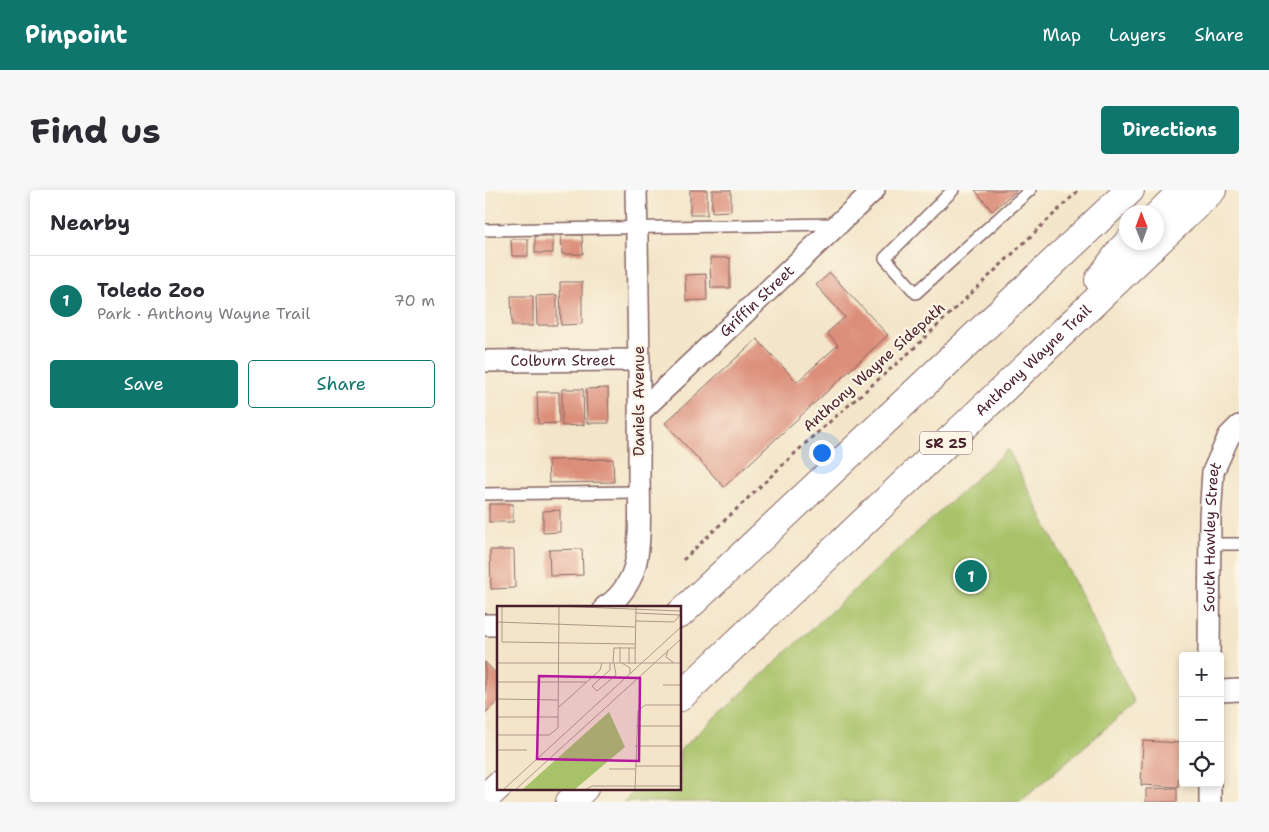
<!DOCTYPE html>
<meta charset="utf-8">
<style>
body{margin:0;font-family:"Shantell Sans",sans-serif;background:#f7f7f7;color:#2b2b33}
.controls{position:absolute;right:15px;bottom:15px;display:grid;overflow:hidden;border-radius:5px;box-shadow:0 2px 8px #0003}
.controls button{width:45px;height:45px;display:grid;place-items:center;padding:0;border:0;border-bottom:1px solid #e1e1e2;background:#fff;color:#2b2b33;font:25px sans-serif}
.compass{position:absolute;left:634px;top:15px;width:45px;height:45px;border-radius:50%;background:#fff;box-shadow:0 2px 8px #0003;rotate:359deg}
.you{position:absolute;left:336px;top:262px;width:18px;height:18px;margin:-12px;border:4px solid #fff;border-radius:50%;background:#1a73e8;box-shadow:0 0 0 8px #1a73e833}
.badge{display:grid;place-items:center;width:32px;height:32px;border-radius:50%;background:#0f766e;color:#fff;font-size:16px;font-weight:700}
.pin{position:absolute;translate:-50% -50%;border:2px solid #fff;box-shadow:0 1px 5px #0006}
.list{margin:0;padding:0;list-style:none}
h2{display:flex;justify-content:space-between;align-items:center;height:65px;margin:0;padding:0 20px;font-size:21px}
h2 small{font-size:16px;font-weight:400;color:#7c7c81}
.list li{display:grid;grid-template-columns:32px 1fr auto;gap:15px;align-items:center;box-sizing:border-box;height:90px;padding:0 20px;border-top:1px solid #e1e1e2}
.list b{display:block;font-size:19px;white-space:nowrap}
.list p{margin:0;font-size:16px;white-space:nowrap;color:#7c7c81}
.list em{font-size:16px;font-style:normal;color:#7c7c81}
.actions{display:flex;gap:10px;padding:15px 20px}
.actions a{flex:1;padding:11px 0;border:1px solid #0f766e;border-radius:5px;text-align:center;font-size:18px;color:#0f766e}
.actions .main{background:#0f766e;color:#fff}
.icon{flex:none;width:28px;height:28px;fill:none;stroke:currentColor;stroke-width:2;stroke-linecap:round;stroke-linejoin:round}
.map{position:relative;flex:none;width:754px;height:612px;overflow:hidden;border-radius:5px}
header{display:flex;align-items:center;gap:30px;box-sizing:border-box;height:70px;padding:0 25px;background:#0f766e;color:#fff}
header strong{font-size:24px}
nav{display:flex;gap:28px;margin-inline-start:auto;font-size:18px}
.intro{display:flex;align-items:center;justify-content:space-between;box-sizing:border-box;height:120px;padding:0 30px}
h1{margin:0;font-size:35px}
.button{padding:12px 22px;border-radius:5px;background:#0f766e;color:#fff;font-size:18px;font-weight:700}
main{display:flex;gap:30px;padding:0 30px}
aside{flex:1;background:#fff;border-radius:5px;box-shadow:0 2px 8px #0003}
.map>svg:first-child{display:block}
.green{fill:#a7c268;stroke:#78704a}
.building{fill:#db8f7a}
.lines{fill:none;stroke-linecap:round;stroke-linejoin:round}
.lane-casing{stroke:#856462;stroke-width:14}
.street-casing{stroke:#856462;stroke-width:24}
.highway-casing{stroke:#856462;stroke-width:30}
.path{stroke:#856462;stroke-width:3;stroke-dasharray:4 4;stroke-linecap:butt}
.lane{stroke:#fff;stroke-width:11}
.street{stroke:#fff;stroke-width:21}
.highway{stroke:#fff;stroke-width:28}
.labels{text-anchor:middle;dominant-baseline:central;stroke-width:4.5;stroke-linejoin:round;paint-order:stroke}
.shield{fill:#fcf5e5;stroke:#7f5f63;stroke-width:1}
.shield-label{font-size:14px;font-weight:bold;fill:#4a1f2b}
.street-label{font-size:15px;fill:#4a1f2b;stroke:#fcf5e5}
.inset-road{fill:none;stroke:#af968a;stroke-width:1}
.view{fill:#b5179e;fill-opacity:0.15;stroke:#b5179e;stroke-width:2.5}
.inset-edge{fill:none;stroke:#4a1f2b;stroke-width:2.5}
</style>
<header>
<strong>Pinpoint</strong>
<nav><a>Map</a><a>Layers</a><a>Share</a></nav>
</header>
<div class="intro"><h1>Find us</h1><a class="button">Directions</a></div>
<main>
<aside>
<h2>Nearby<small></small></h2>
<ul class="list">
<li><span class="badge">1</span><div><b>Toledo Zoo</b><p>Park · Anthony Wayne Trail</p></div><em>70 m</em></li>
</ul>
<div class="actions"><a class="main">Save</a><a>Share</a></div>
</aside>
<div class="map">
<svg width="754" height="612" viewBox="0 0 754 612">
<rect width="100%" height="100%" fill="#fcf5e5"/>
<filter id="ink" filterUnits="userSpaceOnUse"><feTurbulence type="fractalNoise" baseFrequency=".02" numOctaves="2"/><feDisplacementMap in="SourceGraphic" scale="10" xChannelSelector="R" yChannelSelector="G"/><feConvolveMatrix kernelMatrix="1 2 1 2 8 2 1 2 1" color-interpolation-filters="sRGB"/></filter>
<filter id="wash" filterUnits="userSpaceOnUse"><feTurbulence type="fractalNoise" baseFrequency=".0096" numOctaves="4" result="noise"/><feDisplacementMap in="SourceGraphic" scale="20" xChannelSelector="R" yChannelSelector="G"/><feGaussianBlur stdDeviation="1.12" result="paint"/><feColorMatrix in="noise" values="0 0 0 0 0 0 0 0 0 0 0 0 0 0 0 0 0 1.4 0 .05"/><feComposite in="paint" operator="in"/></filter>
<g filter="url(#wash)">
<rect width="100%" height="100%" fill="#f3e5c9"/>
<path class="green" d="M523 259 650 513 535 612H138L153 598H195V560Z"/>
<g id="blocks">
<g class="building">
<rect x="205" y="0" width="17" height="25"/>
<path d="M227 0H246V21L227 22Z"/>
<path d="M490 0H532L507 21Z"/>
<path d="M76 45H97L98 64H77Z"/>
<rect x="50" y="46" width="18" height="17"/>
<path d="M26 49H43V66H27Z"/>
<path d="M225 68H245V98H226Z"/>
<path d="M345 83 403 145 239 297 180 233 272 149 312 192 353 155 342 143 360 127 331 95Z"/>
<path d="M221 84 222 110 201 111 200 85Z"/>
<path d="M75 92H97V134L76 135Z"/>
<path d="M72 105V135H52L51 106Z"/>
<path d="M26 106H48V136H27Z"/>
<path d="M123 198 124 233H102L101 199Z"/>
<path d="M77 199H98L99 235 77 236Z"/>
<path d="M52 202H74V233L53 234Z"/>
<path d="M128 269 129 292 64 293 63 270Z"/>
<rect x="4" y="314" width="24" height="18"/>
<path d="M75 320V342L58 343V321Z"/>
<path d="M97 359 98 385 65 386 64 360Z"/>
<path d="M5 360H29L30 398 6 399Z"/>
<path d="M0 472 14 487V510L0 523Z"/>
<path d="M658 551 696 553 693 597 656 595Z"/>
<path d="M692 598V612H661V599Z"/>
</g>
</g>
</g>
<g filter="url(#ink)">
<use href="#blocks" fill-opacity="0" stroke="#856462" stroke-width="1"/>
<g class="lines">
<g class="lane-casing">
<g id="lane">
<path d="M468 0 400 68 431 103 545 0"/>
<path d="M0 40 351 34"/>
<path d="M0 304 154 302"/>
<path d="M725 354H754"/>
</g>
</g>
<g class="street-casing">
<g id="street">
<path id="s1" d="M0 171 154 170"/>
<path id="s2" d="M155 222 389 0"/>
<path d="M120 417C133 410 145 393 149 379 157 355 154 307 154 280 155 187 153 93 151 0"/>
<path d="M0 435H14"/>
<path id="s3" d="M724 466 725 327 728 282 744 246 754 236"/>
<path d="M735 501 754 500"/>
<path d="M725 593V612"/>
</g>
</g>
<g class="highway-casing">
<g id="highway">
<path d="M672 26 698 0"/>
<path d="M614 90 637 59 644 52"/>
<path d="M195 424 645 0"/>
<path id="s4" d="M195 507 727 0"/>
<path d="M0 608 14 595"/>
<path d="M85 612 99 598"/>
</g>
</g>
<path class="path" d="M198 370 325 249 426 161 594 0"/>
<use href="#lane" class="lane"/>
<use href="#street" class="street"/>
<use href="#highway" class="highway"/>
</g>
</g>
<g class="labels">
<rect class="shield" x="435" y="241.5" width="52" height="23" rx="4"/>
<g class="shield-label">
<text x="461" y="253">SR 25</text>
</g>
<g class="street-label">
<text stroke="none"><textPath href="#s2" startOffset="161">Griffin Street</textPath></text>
<text stroke="none"><textPath href="#s4" startOffset="488">Anthony Wayne Trail</textPath></text>
<text stroke="none"><textPath href="#s1" startOffset="78">Colburn Street</textPath></text>
<text transform="translate(389 177) rotate(-42)">Anthony Wayne Sidepath</text>
<text transform="translate(154 211) rotate(-90)">Daniels Avenue</text>
<text stroke="none"><textPath href="#s3" startOffset="119">South Hawley Street</textPath></text>
</g>
</g>
<g transform="translate(12 416)">
<rect width="184" height="184" fill="#f3e5c9"/>
<path d="M112 106 128 141 77 184H25Z" fill="#a7c268"/>
<path class="inset-road" d="M5 0V36L138 38M59 0 184 5M139 7 183 9M139 15 177 16 183 9M0 16 138 21M171 44 169 51 177 57M0 57H184M113 57V64L95 80 100 85 119 69 117 57M116 57 117 42H138M123 57V41M125 57 133 62V68M132 58V42M138 58 139 0M0 76H89M166 79H184M0 93 62 94M62 101 103 64 105 57M0 111H62M139 120H184M0 129H52L61 122 62 0M138 140H184M0 144H30M138 160H184M112 163H138M6 184 184 21M18 184 184 33M88 184 95 180H184M138 184 141 105 148 99H184"/>
<path class="view" d="M42 70 143 72 142 155 40 153Z"/>
<rect width="184" height="184" class="inset-edge"/>
</g>
</svg>
<div class="controls">
<button>+</button>
<button>−</button>
<button><svg class="icon" aria-label="locate" viewBox="0 0 24 24"><circle cx="12" cy="12" r="6"/><path d="M12 2v4M12 18v4M2 12h4M18 12h4"/></svg></button>
</div>
<svg class="compass" viewBox="-18 -18 36 36"><path d="M0-13l5 13h-10z" fill="#e53935"/><path d="M0 13l5-13h-10z" fill="#7c7c81"/></svg>
<div class="you"></div>
<div class="pin badge" style="left:486px;top:386px">1</div>
</div>
</main>
